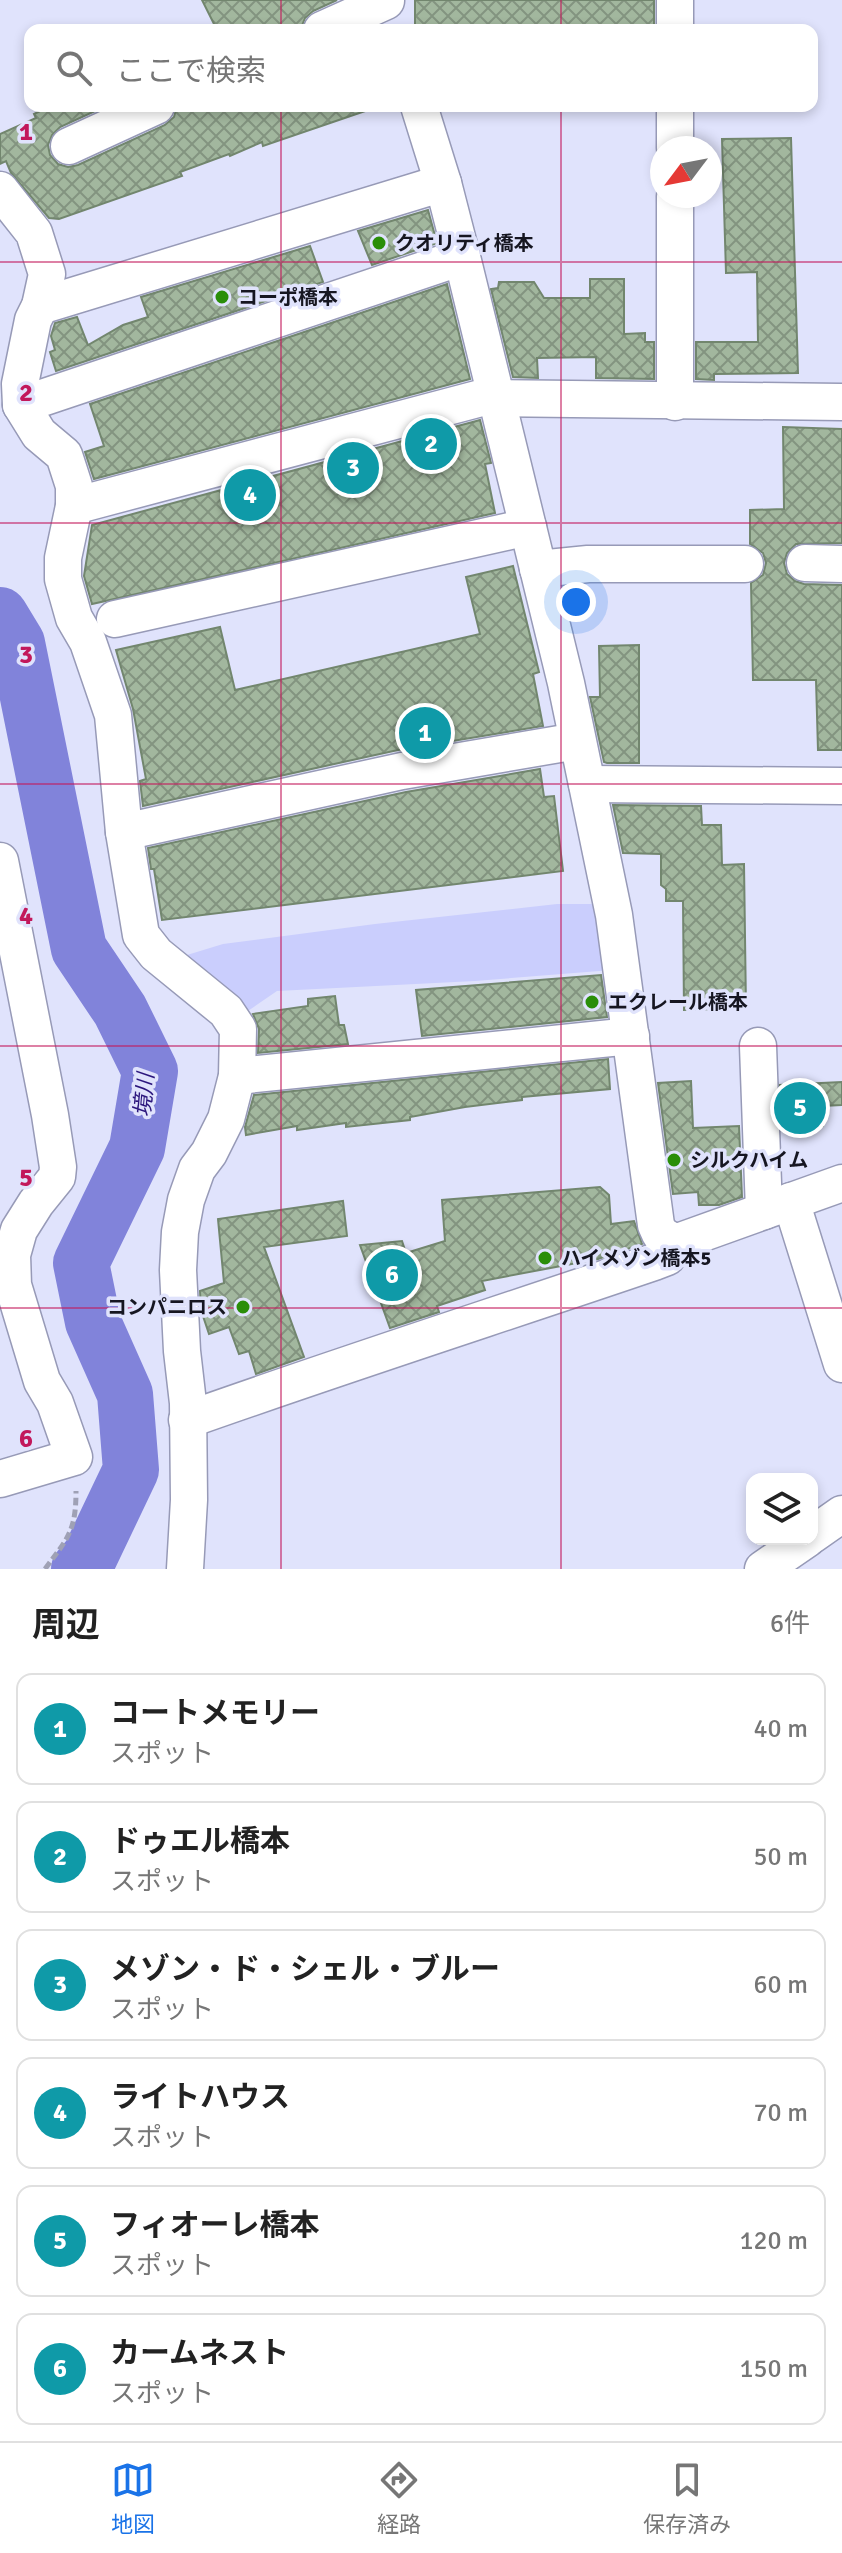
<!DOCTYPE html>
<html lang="ja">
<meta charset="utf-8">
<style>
body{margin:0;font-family:Signika,"Noto Sans JP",sans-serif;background:#f6f6f6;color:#222}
.controls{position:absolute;right:24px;bottom:24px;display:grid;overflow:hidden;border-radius:16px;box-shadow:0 4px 12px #0003}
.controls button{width:72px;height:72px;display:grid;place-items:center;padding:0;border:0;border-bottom:2px solid #e0e0e0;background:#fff;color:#222;font:40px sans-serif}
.compass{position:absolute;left:650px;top:136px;width:72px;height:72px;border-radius:50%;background:#fff;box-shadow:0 4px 12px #0003;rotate:238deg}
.you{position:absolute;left:576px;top:602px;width:28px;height:28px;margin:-20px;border:6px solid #fff;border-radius:50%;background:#1a73e8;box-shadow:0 0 0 12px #1a73e833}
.badge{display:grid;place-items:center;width:52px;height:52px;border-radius:50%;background:#1a73e8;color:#fff;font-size:26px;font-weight:700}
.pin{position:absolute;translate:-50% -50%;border:4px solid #fff;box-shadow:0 2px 8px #0006}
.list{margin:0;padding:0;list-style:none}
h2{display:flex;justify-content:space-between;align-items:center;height:104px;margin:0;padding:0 32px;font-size:34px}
h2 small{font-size:26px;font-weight:400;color:#767676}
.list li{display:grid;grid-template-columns:52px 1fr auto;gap:24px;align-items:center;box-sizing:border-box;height:112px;margin:0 16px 16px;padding:0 16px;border:2px solid #e0e0e0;border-radius:16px}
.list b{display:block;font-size:30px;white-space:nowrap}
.list p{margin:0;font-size:26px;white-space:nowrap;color:#767676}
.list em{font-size:26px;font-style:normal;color:#767676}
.icon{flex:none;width:44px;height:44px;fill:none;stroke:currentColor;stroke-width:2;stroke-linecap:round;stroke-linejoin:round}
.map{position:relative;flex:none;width:842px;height:1569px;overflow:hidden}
.search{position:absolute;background:#fff;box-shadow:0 4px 12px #0003;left:24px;right:24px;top:24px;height:88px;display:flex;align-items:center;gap:20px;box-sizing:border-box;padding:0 28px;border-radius:16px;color:#767676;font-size:30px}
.sheet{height:872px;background:#fff}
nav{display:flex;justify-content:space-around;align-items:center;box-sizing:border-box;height:112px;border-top:2px solid #e0e0e0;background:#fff;font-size:22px;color:#767676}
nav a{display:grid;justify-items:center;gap:4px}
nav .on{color:#1a73e8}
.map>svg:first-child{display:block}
.park{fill:#cacefd}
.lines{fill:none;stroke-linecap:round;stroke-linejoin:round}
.river{stroke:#8183da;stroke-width:56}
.building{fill:url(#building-cross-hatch);stroke:#72866e;stroke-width:2}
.minor-casing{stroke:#979ab7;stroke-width:39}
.path{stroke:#9fa1b5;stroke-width:5;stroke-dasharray:8 4;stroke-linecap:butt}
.minor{stroke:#fff;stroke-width:36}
.grid{fill:none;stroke:#c2185b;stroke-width:2;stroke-opacity:0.55}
.poi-dot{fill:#2a8e09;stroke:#e0e3fc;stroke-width:3}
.labels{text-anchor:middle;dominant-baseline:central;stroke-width:7;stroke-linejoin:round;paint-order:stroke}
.poi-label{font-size:20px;font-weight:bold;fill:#161621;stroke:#e0e3fc;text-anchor:start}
.water-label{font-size:22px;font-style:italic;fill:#2b167d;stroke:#e0e3fc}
.grid-label{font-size:26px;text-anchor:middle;font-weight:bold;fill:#c2185b;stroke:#e0e3fc;stroke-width:7;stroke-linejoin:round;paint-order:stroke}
</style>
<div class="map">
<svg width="842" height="1569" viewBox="0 0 842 1569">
<defs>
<pattern id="building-cross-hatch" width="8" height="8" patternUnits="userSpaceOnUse" patternTransform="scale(2)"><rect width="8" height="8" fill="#a2b79e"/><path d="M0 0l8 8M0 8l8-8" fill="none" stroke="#839480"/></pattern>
</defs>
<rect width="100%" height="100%" fill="#e0e3fc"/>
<path class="park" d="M557 904H595L612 970 475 981 277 991 245 1013 180 964 187 955 223 944 375 924Z"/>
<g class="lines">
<path class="river" d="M0 615 17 643 79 949 120 1010 150 1071 137 1148 81 1263 93 1322 125 1394 131 1470 90 1556 79 1569"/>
</g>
<g class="building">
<path d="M202 0H337L313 11 305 18 301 28 295 30H217Z"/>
<rect x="415" y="0" width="239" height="30"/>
<path d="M50 106H106L60 127 52 135 48 145 50 155 58 164 68 167 78 165 165 125 174 117 177 106H367L368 110 263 146 262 142 230 156 229 154 180 172 182 176 59 219 49 218 11 173 6 161 0 164V134L36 118 34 114Z"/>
<path d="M791 138 798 373 714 374V380L696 379V342H758L757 272 726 273 722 139Z"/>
<path d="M428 210 437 243 372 265 358 231Z"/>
<path d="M310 246 323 282 56 371 50 352 55 350 51 336 55 323 77 317 88 345 123 325 148 317 141 297Z"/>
<path d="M590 279H624V334L645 333V342H654V379L596 378V357L537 358 538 378 513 377 491 289 498 288 499 282H534L544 298H590Z"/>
<path d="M447 284 470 379 94 479 85 452 104 446 90 404Z"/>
<path d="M480 420 491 463 485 464 495 513 92 604 84 576 92 525Z"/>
<path d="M783 427 842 429V543L796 544 787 553 784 563 787 574 795 581 804 584 842 585V750H818L816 680H753L751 583 763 575 766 563 763 553 750 544V510L784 509Z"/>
<path d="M513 566 539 672 533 674 543 726 398 750 143 806 140 781 146 779 133 709 116 650 220 627 235 690 480 634 466 577Z"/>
<path d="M639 645V763H607L604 762 590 697H600L599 646Z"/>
<path d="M540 769 544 797 554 796 563 871 162 920 154 869H151L148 848 406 792Z"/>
<path d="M613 805 701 806 702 825H721L722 865 744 864 746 1008 684 1010 683 901H666V889L661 885V854L623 853Z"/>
<path d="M601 975 607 1017 422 1036 416 990Z"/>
<path d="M335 996 339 1025H344L348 1044 258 1053 259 1029 253 1014 308 1006V999Z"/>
<path d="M608 1059 610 1089 522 1097V1100L465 1107 410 1117V1120L346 1127V1123L297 1130V1126L246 1135 245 1127 254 1095Z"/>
<path d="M691 1081 693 1128 739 1126 742 1197 719 1205H699L698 1192 673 1194 658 1083Z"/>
<path d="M842 1082V1105L822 1106 823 1126 782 1129 780 1085Z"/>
<path d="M600 1187 609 1195 611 1224 634 1221 642 1244 598 1259 482 1281 485 1290 437 1306 439 1312 390 1328 360 1245 402 1241 406 1253 445 1241 442 1200Z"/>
<path d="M343 1201 347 1236 264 1247 304 1357 256 1374 249 1351 239 1354 229 1327 209 1334 201 1310 200 1291 224 1283 218 1219Z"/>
</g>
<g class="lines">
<g class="minor-casing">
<g id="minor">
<path d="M322 30 386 1"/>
<path d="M675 30V0"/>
<path d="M419 106 443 183 462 257 566 683 614 915 656 1225 660 1234 675 1243"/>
<path d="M69 146 156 106"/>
<path d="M675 148V106"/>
<path d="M0 190 34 233 47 274 40 306 33 320 20 384 21 405 39 434 64 455 74 486V506L63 558V579L74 618 88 642 113 715 124 832 141 935 156 954 226 1011 238 1029 237 1076 226 1119 209 1153 197 1169 186 1200 180 1232 178 1270 182 1351 188 1403 189 1500 185 1569"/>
<path d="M40 306 443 183"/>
<path d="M675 402V196"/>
<path d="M21 405 462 257"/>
<path d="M74 506 481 398 842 402"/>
<path d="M805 563 842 564"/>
<path d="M538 569 588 564H745"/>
<path d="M115 619 528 527"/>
<path d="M587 784 842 786"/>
<path d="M124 832 402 771 577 741"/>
<path d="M0 861 50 1115 58 1167 57 1177 36 1203 19 1230 12 1255 13 1285 42 1381 55 1403 74 1457 0 1479"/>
<path d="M758 1046 764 1211"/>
<path d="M237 1076 631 1036"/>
<path d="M791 1201 842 1364"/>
<path d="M187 1420C342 1365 498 1315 654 1262L667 1257 675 1243 842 1183"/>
<path d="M812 1535 842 1514"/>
<path d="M763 1569 807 1539"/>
</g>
</g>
<path class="path" d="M45 1569C68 1538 76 1531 76 1491"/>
<use href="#minor" class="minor"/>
</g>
<path class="grid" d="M281 0V30M561 0V30M281 106V1569M561 106V1569M0 262H842M0 523H842M0 784H842M0 1046H842M0 1308H842"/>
<g class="poi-dot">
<circle cx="379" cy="243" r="8"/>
<circle cx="222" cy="297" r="8"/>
<circle cx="592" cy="1002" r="8"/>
<circle cx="674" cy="1160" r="8"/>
<circle cx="545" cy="1258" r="8"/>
<circle cx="243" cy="1307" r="8"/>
</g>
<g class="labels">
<g class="poi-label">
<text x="395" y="243">クオリティ橋本</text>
<text x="238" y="297">コーポ橋本</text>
<text x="608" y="1002">エクレール橋本</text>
<text x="690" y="1160">シルクハイム</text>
<text x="561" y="1258">ハイメゾン橋本5</text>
<text x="227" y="1307" text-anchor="end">コンパニロス</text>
</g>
<g class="water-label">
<text transform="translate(144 1095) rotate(-85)">境川</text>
</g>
</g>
<g class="grid-label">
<text x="26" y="140">1</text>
<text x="26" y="401">2</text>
<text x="26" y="663">3</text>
<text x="26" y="924">4</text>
<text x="26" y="1186">5</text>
<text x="26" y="1447">6</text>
</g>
</svg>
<div class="controls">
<button><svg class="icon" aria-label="layers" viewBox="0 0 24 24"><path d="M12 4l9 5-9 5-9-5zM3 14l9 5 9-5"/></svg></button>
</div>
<svg class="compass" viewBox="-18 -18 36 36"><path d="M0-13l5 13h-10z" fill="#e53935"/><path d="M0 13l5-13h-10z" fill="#767676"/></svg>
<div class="you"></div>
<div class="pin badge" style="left:425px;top:733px;background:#0f9aa8">1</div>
<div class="pin badge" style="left:431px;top:444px;background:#0f9aa8">2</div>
<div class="pin badge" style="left:353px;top:468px;background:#0f9aa8">3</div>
<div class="pin badge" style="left:250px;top:495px;background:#0f9aa8">4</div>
<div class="pin badge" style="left:800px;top:1108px;background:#0f9aa8">5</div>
<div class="pin badge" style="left:392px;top:1275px;background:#0f9aa8">6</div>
<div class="search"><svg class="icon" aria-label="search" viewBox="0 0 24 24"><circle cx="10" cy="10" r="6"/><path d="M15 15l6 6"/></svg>ここで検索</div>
</div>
<section class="sheet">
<h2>周辺<small>6件</small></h2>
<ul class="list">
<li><span class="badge" style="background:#0f9aa8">1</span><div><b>コートメモリー</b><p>スポット</p></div><em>40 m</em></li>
<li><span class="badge" style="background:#0f9aa8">2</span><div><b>ドゥエル橋本</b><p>スポット</p></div><em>50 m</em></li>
<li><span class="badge" style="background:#0f9aa8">3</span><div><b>メゾン・ド・シェル・ブルー</b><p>スポット</p></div><em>60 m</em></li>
<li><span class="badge" style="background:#0f9aa8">4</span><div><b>ライトハウス</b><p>スポット</p></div><em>70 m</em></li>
<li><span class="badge" style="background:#0f9aa8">5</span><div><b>フィオーレ橋本</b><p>スポット</p></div><em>120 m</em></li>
<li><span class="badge" style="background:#0f9aa8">6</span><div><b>カームネスト</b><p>スポット</p></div><em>150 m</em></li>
</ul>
</section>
<nav>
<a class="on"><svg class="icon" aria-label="map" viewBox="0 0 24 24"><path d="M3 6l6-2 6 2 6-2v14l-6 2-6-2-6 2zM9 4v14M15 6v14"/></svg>地図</a>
<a><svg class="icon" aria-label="directions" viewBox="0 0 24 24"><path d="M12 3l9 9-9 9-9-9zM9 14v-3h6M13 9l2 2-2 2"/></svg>経路</a>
<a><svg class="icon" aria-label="saved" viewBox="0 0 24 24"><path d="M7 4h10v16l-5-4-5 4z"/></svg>保存済み</a>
</nav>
